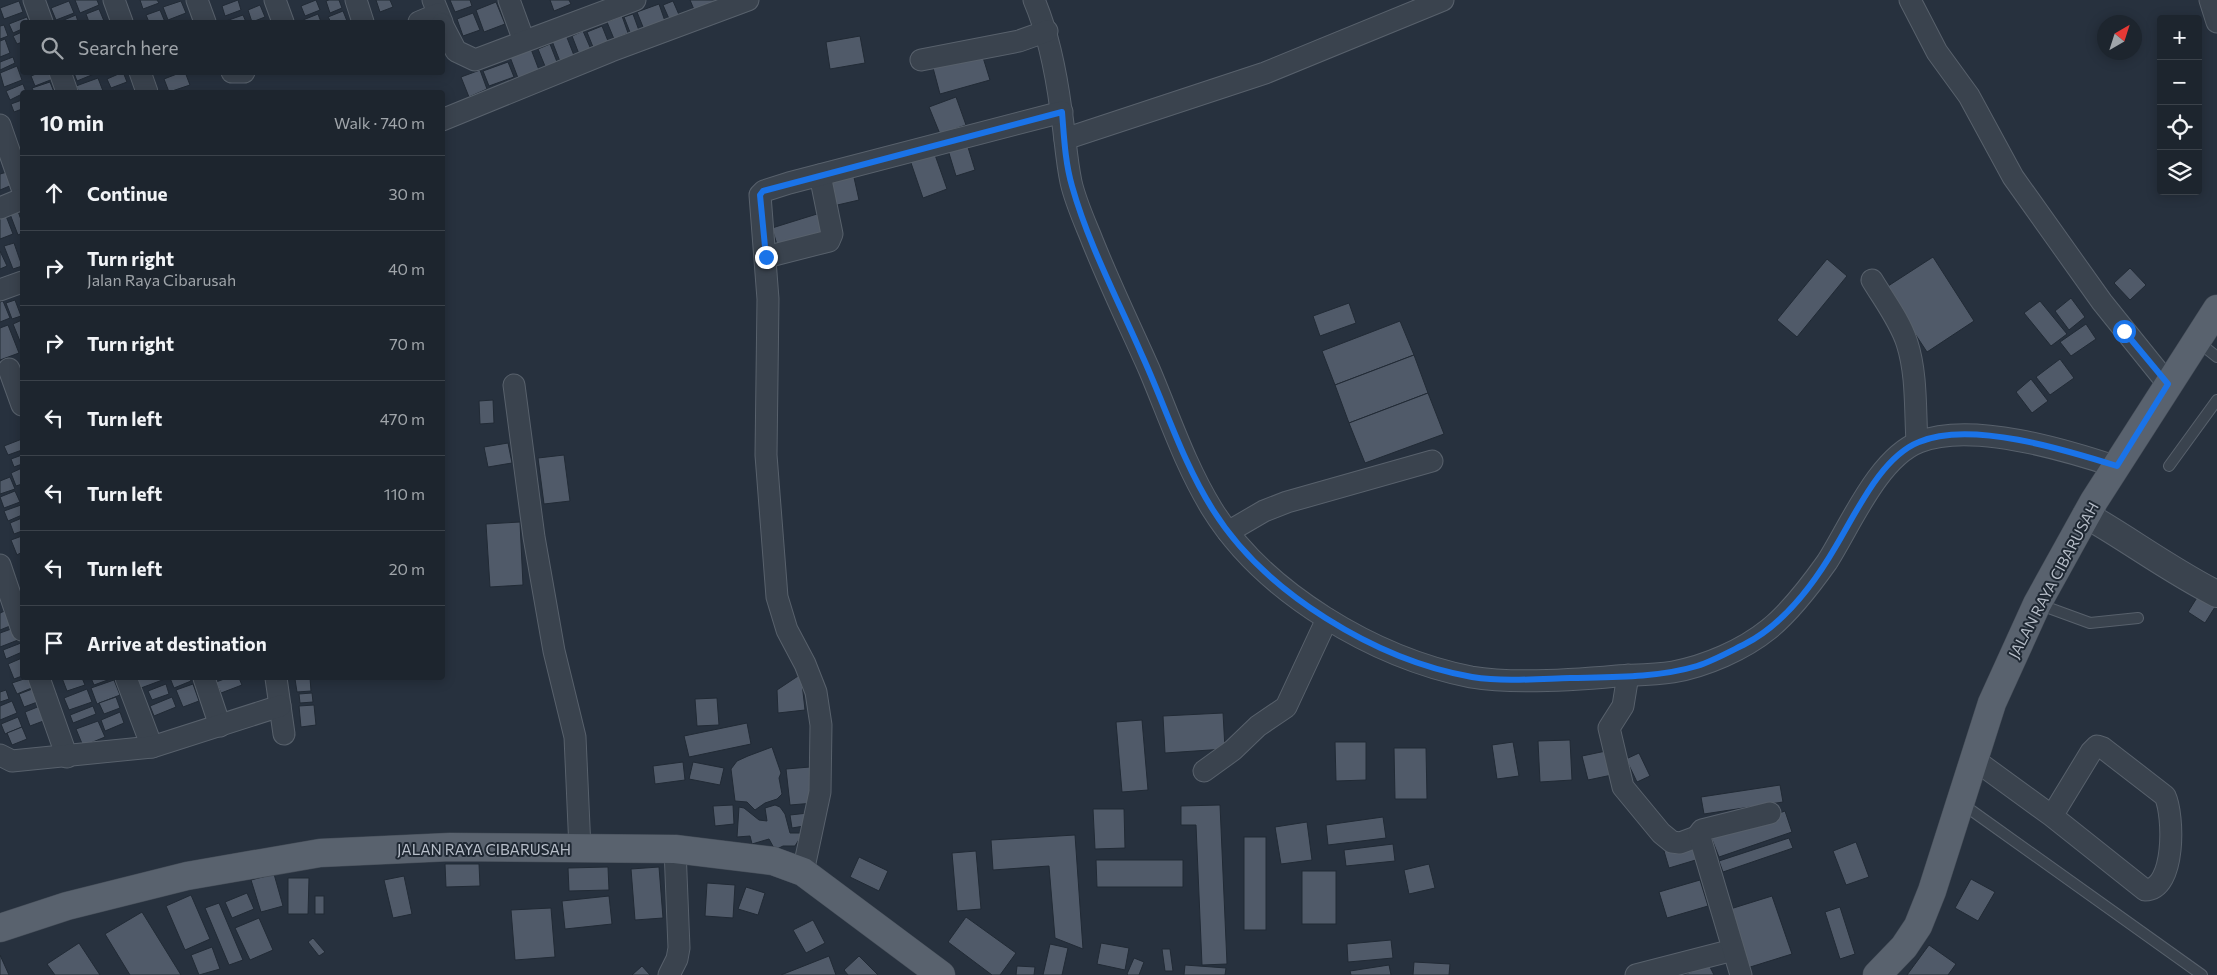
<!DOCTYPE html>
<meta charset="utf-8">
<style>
body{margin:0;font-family:Commissioner,sans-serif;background:#2a313a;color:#f1f3f6}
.controls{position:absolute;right:15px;top:15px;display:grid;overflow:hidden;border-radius:5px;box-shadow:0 2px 12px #0003}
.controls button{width:45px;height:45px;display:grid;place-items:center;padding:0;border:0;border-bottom:1px solid #3b424a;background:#1d252e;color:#f1f3f6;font:25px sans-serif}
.compass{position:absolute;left:2097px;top:15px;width:45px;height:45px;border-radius:50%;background:#1d252e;box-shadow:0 2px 12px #0003;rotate:39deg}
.stop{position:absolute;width:15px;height:15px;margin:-11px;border:4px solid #1a73e8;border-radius:50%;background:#fff}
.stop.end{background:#1a73e8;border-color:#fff;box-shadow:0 1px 5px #0008}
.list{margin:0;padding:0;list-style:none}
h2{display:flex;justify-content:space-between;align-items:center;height:65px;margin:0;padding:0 20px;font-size:21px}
h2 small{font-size:16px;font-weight:400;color:#a0a5aa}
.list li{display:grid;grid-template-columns:32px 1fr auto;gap:15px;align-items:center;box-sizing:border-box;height:75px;padding:0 20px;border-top:1px solid #3b424a}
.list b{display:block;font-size:19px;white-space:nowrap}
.list p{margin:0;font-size:16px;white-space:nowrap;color:#a0a5aa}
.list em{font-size:16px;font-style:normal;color:#a0a5aa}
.icon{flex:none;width:28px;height:28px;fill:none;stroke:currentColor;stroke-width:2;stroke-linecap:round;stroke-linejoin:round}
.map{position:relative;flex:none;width:2217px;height:975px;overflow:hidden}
.search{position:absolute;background:#1d252e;box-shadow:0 2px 12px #0003;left:20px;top:20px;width:425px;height:55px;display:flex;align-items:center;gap:12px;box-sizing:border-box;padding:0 18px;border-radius:5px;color:#a0a5aa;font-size:19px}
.panel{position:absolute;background:#1d252e;box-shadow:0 2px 12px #0003;left:20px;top:90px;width:425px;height:590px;border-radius:5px}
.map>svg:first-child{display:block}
.building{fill:#505a69;stroke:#212a35}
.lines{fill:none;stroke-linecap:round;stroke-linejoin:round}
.service-casing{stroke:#58616c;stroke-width:12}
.minor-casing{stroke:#58616c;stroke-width:23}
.tertiary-casing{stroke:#58616c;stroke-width:28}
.primary-casing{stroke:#444c57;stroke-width:29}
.service{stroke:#3a434e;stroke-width:10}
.minor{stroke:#3a434e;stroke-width:21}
.tertiary{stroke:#3a434e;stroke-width:26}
.primary{stroke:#59626e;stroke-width:28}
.route{stroke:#1a73e8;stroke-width:6}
.labels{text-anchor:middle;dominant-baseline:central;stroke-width:4;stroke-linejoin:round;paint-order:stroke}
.street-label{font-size:15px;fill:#b7bec9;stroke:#1f2833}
</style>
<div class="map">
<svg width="2217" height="975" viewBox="0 0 2217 975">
<rect width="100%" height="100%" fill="#27313e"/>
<g class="building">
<path d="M75 0H97L99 5 80 13Z"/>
<path d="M140 0H157L159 3 143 9Z"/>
<path d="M238 0 241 10 225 16 222 6Z"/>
<path d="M316 0 320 10 305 16 301 6Z"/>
<path d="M329 0H339L342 8 330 13 326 1Z"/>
<path d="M376 0H390L393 7 380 12Z"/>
<path d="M450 0H470L472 6 455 12Z"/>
<path d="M550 0H569L571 4 554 11Z"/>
<path d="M690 0H715L716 4 695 12Z"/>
<path d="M19 1 23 12 4 19 0 8Z"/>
<path d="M69 1 74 13 56 20 51 8Z"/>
<path d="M181 1 186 13 168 20 163 7Z"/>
<path d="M673 1 680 17 670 21 663 5Z"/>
<path d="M496 2 505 24 484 32 476 10Z"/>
<path d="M659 4 666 24 645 32 637 12Z"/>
<path d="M260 5 265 17 252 22 248 10Z"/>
<path d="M99 9 104 21 89 22 86 14Z"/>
<path d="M160 10 165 22H149L146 15Z"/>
<path d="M343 11 347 21 331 22 328 17Z"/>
<path d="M473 13 480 30 463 36 457 19Z"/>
<path d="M318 14 321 22H304L303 20Z"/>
<path d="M633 14 641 36 633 40 624 17Z"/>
<path d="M76 15 78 22H59Z"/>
<path d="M243 15 246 22H226V21Z"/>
<path d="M622 16 628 33 614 39 607 22Z"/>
<path d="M27 17 29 22H22V29L13 33 9 24Z"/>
<path d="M4 25 8 36 0 39V26Z"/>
<path d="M602 26 608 41 593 47 587 32Z"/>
<path d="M583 31 593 54 581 59 572 36Z"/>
<path d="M22 32V42L17 44 13 36Z"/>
<path d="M566 35 575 58 561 64 552 41Z"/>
<path d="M860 36 865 63 830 69 826 42Z"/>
<path d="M5 39 10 53 0 57V41Z"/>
<path d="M550 44 559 67 547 71 538 49Z"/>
<path d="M531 49 539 70 518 78 510 57Z"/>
<path d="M981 51 990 80 940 94 932 64Z"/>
<path d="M13 57 15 63 0 70V62Z"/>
<path d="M508 62 514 77 489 86 483 71Z"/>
<path d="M17 66 22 80 4 87 0 73Z"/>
<path d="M480 70 487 89 469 97 461 77Z"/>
<path d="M41 72H50L53 79 35 86 31 76Z"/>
<path d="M94 72V74L77 81 74 73Z"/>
<path d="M123 72 127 82 111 88 107 79Z"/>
<path d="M182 72H185L190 85 169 92 164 79Z"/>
<path d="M98 78 103 91 79 92 76 86Z"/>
<path d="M50 82 54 92H34L32 88Z"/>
<path d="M23 84 26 92 10 100 6 91Z"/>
<path d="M956 97 966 125 940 134 929 107Z"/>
<path d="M22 100V109L14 112 11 104Z"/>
<path d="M967 144 975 170 956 176 948 150Z"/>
<path d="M934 152 947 189 923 198 910 160Z"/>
<path d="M7 172 12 185 0 190V174Z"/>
<path d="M853 173 859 200 833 206 827 179Z"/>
<path d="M18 211 22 223V233L18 235 10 214Z"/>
<path d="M817 214 824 238 779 251 772 228Z"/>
<path d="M6 216 13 234 0 239V218Z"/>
<path d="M14 243 22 266 13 269 4 246Z"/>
<path d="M0 251 7 266 0 269Z"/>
<path d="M1933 257 1974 321 1927 352 1885 288Z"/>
<path d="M1827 259 1847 276 1797 337 1777 320Z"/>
<path d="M2130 268 2146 285 2130 300 2114 283Z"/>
<path d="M2071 298 2085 317 2069 330 2055 311Z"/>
<path d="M15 300 21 316 12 319 6 303Z"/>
<path d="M3 301 10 318 0 322V302Z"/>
<path d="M2040 301 2067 334 2051 346 2024 313Z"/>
<path d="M1349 303 1356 323 1320 336 1313 316Z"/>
<path d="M22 320V346L13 324Z"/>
<path d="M1400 321 1414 355 1335 385 1322 351Z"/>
<path d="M2086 324 2096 339 2071 356 2060 342Z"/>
<path d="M8 325 19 353 0 360V328Z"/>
<path d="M1414 355 1428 393 1349 423 1335 385Z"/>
<path d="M2060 359 2074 378 2050 395 2036 377Z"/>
<path d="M2031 379 2048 401 2032 413 2016 392Z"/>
<path d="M1428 393 1444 434 1365 463 1349 423Z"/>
<path d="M493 400 494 423 480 424 479 401Z"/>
<path d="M22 439V450L8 455 4 446Z"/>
<path d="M508 443 512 463 488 467 484 447Z"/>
<path d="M22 455V464L14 467 11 459Z"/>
<path d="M564 455 570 501 544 504 538 458Z"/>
<path d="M22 468V484L16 486 11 473Z"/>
<path d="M10 477 15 489 0 494V481Z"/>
<path d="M15 491 20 502 4 508 0 497Z"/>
<path d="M21 505 22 515 8 521 4 511Z"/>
<path d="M22 518V531L14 534 10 523Z"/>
<path d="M520 522 523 585 490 587 486 524Z"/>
<path d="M22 536V552L17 555 11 540Z"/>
<path d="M2198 596 2215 607 2205 623 2188 612Z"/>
<path d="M9 609 15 624 0 630V613Z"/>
<path d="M14 628 18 640 0 647V633Z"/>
<path d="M21 643 22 652 6 659 3 650Z"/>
<path d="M22 658V676L14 679 8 664Z"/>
<path d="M801 674 805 710 778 713 777 690Z"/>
<path d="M27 678H31L34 687 17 694 12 683Z"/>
<path d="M62 678H82L85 685 67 691Z"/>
<path d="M91 678H113L94 685Z"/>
<path d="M137 678H165V679L141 688Z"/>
<path d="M170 678H190L191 681 174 688Z"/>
<path d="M227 678H239L242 685 221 693 216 682Z"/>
<path d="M310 678 311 691 297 692 295 679Z"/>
<path d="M114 680 120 695 97 704 91 688Z"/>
<path d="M166 684 169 694 152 700 148 691Z"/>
<path d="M193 684 199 701 183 707 176 690Z"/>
<path d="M35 688 40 701 24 707 19 694Z"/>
<path d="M87 689 92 702 69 710 64 698Z"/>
<path d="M6 690 9 699 0 702V692Z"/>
<path d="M312 693 313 702 300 703 299 694Z"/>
<path d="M116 697 120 708 104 714 99 703Z"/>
<path d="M172 697 176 707 154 716 150 706Z"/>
<path d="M717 698 719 725 697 726 695 699Z"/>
<path d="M12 701 17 713 0 720V706Z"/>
<path d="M314 705 316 725 301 727 299 706Z"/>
<path d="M40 706 46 720 30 726 25 712Z"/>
<path d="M93 706 96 714 73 723 70 715Z"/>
<path d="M120 712 124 723 105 731 101 720Z"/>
<path d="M1223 713 1225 749 1165 753 1163 716Z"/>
<path d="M18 717 22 727 5 734 1 724Z"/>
<path d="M1142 720 1148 790 1122 792 1116 722Z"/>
<path d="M98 721 105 737 83 746 76 729Z"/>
<path d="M747 723 751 744 689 757 684 736Z"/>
<path d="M22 727 27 739 12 745 7 733Z"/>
<path d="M1570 740 1572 780 1540 782 1538 741Z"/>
<path d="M1335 742H1366V780L1336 781Z"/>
<path d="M1513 742 1519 776 1497 779 1492 745Z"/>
<path d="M772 747 781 773 779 778 782 794 777 799 765 803 755 810 747 802 735 801 731 769 737 761 748 756Z"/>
<path d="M1394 748H1426L1427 799H1395Z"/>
<path d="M1606 751 1612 775 1588 780 1582 756Z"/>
<path d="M1639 753 1650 776 1637 782 1626 759Z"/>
<path d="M683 762 685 780 655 784 653 766Z"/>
<path d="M693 762 724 768 720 785 689 779Z"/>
<path d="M810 767 814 803 790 805 786 769Z"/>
<path d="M1780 785 1783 802 1704 814 1701 797Z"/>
<path d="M733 805 734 824 715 826 713 806Z"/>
<path d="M775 805 780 807 785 814 790 833H803L795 846H783L775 850 769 839 752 844 750 836 737 837 739 807 744 808 759 820 767 821 765 808Z"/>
<path d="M1220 805 1227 964 1202 965 1196 825H1181V806Z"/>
<path d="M1093 809H1124L1125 848 1095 849Z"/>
<path d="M1785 811 1792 832 1719 857 1711 837Z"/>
<path d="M808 813 810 825 792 828 790 815Z"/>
<path d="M1383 817 1386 838 1328 845 1326 825Z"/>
<path d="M1307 822 1312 860 1281 864 1275 827Z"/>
<path d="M1075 835 1083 949 1055 938 1049 866 993 870 991 840Z"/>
<rect x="1244" y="837" width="22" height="93"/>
<path d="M1789 838 1793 848 1723 872 1719 861Z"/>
<path d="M1856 842 1869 877 1846 885 1833 851Z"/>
<path d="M1694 843 1699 859 1669 868 1664 851Z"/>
<path d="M1393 844 1395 861 1346 866 1344 850Z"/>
<path d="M976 851 981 909 957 911 952 853Z"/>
<path d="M859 857 888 871 879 891 850 877Z"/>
<path d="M1096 860H1183V887H1097Z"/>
<path d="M445 864H479L480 886 446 887Z"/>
<path d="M1429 864 1435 888 1409 894 1404 870Z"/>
<path d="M608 867 609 890 569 891 568 868Z"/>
<path d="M659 867 663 918 635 920 631 869Z"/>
<rect x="1302" y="871" width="34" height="53"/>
<path d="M274 874 283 906 261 912 251 880Z"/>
<path d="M404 876 412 914 393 918 384 880Z"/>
<path d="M288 878H309L308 914H288Z"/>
<path d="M1971 879 1995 892 1978 921 1955 908Z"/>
<path d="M1700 880 1708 906 1667 918 1659 892Z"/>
<path d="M707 883 735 885 733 918 705 916Z"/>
<path d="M746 887 765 893 758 915 738 909Z"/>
<path d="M247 893 254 909 232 918 225 902Z"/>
<path d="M191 895 210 939 185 950 166 906Z"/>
<rect x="315" y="896" width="9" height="18"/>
<path d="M609 896 612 924 565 929 562 901Z"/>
<path d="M1772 896 1792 954 1747 968 1727 910Z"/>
<path d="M219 903 243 960 229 965 205 908Z"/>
<path d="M1840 907 1855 954 1840 959 1825 912Z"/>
<path d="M551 908 555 957 515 960 511 910Z"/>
<path d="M142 912 181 975H130L105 934Z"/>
<path d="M966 917 1016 953 1000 975H992L948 942Z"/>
<path d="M259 918 273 950 250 960 235 928Z"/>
<path d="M813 920 825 943 806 953 793 930Z"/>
<path d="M313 938 325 952 319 956 308 942Z"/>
<path d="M1391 940 1393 958 1348 962 1347 944Z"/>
<path d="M79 943 100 975H55L47 964Z"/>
<path d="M1101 943 1129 948 1125 970 1097 964Z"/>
<path d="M1050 944 1068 948 1062 975H1043Z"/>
<path d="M1929 945 1956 964 1948 975H1907Z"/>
<path d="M212 947 220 969 199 975 191 955Z"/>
<path d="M1162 949H1170L1173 971H1165Z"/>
<path d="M0 955 9 975H0Z"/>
<path d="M829 956 836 975H781Z"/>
<path d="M859 956 878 975H848L844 970Z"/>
<path d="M1134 958 1144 962 1139 975H1128L1127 974Z"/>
<path d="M1414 962 1450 964 1449 975H1413Z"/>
<path d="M1185 965 1226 968 1225 975H1184Z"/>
<path d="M1389 965 1391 975H1351L1350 971Z"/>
<path d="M1709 965 1714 975H1683Z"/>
<path d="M642 966 650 975H632Z"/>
<path d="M1017 966 1035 967 1034 975H1016Z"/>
</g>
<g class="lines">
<g class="service-casing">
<g id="service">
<path d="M2197 341 2217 357"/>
<path d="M2169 466 2217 400"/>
<path d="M2038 604 2090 623 2138 618"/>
<path d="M1961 803 2202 975"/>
</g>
</g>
<g class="minor-casing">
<g id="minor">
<path d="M34 0 42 22"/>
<path d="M114 0 122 22"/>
<path d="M197 0 205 22"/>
<path d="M275 0 283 22"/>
<path d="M356 0 363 22"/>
<path d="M433 0 442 22"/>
<path d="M509 0 524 41"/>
<path d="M1034 0C1049 35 1056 72 1061 110 1065 134 1066 158 1071 182 1075 200 1083 218 1090 235 1108 281 1129 324 1149 369 1169 416 1185 465 1212 509 1264 593 1375 658 1471 677 1512 684 1574 680 1617 676 1635 675 1655 675 1673 672 1706 666 1743 650 1769 629 1791 611 1810 586 1827 562 1850 526 1878 458 1919 442 1971 421 2066 450 2117 467"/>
<path d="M1910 0 1937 52 1969 96 2013 177 2102 302 2168 384"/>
<path d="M2210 0 2217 22"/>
<path d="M419 22 438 14"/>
<path d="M442 24 456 51 475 60 635 0"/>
<path d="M921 60 1019 41 1047 31"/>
<path d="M60 72 67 92"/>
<path d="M140 72 147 92"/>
<path d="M232 72H244"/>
<path d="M442 120 611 51 748 0"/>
<path d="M0 125 22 188"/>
<path d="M1065 139 1265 73 1443 0"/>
<path d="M0 208 22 199"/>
<path d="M766 257 829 241 832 234 820 175"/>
<path d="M1872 280C1884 300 1900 321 1907 343 1917 374 1915 410 1917 442"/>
<path d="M0 290 22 282"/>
<path d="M9 369 22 405"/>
<path d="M514 385 534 537 554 651 575 737 580 849"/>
<path d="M1228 532 1264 511 1287 502 1432 461"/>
<path d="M0 565 22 630"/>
<path d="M1628 675 1623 706 1609 728 1623 787 1661 833 1672 842 1680 843 1699 836"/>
<path d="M39 678 67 757"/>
<path d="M126 678 152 747"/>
<path d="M204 678 220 726"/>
<path d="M276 678 284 734"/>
<path d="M0 755 12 761 152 747 280 706"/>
<path d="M1975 760 2052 816 2145 890C2176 890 2174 815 2165 796L2103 748 2097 746 2091 752 2052 816"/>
<path d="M1204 771 1233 750 1258 726 1286 707 1327 619"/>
<path d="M803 872 820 792 821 725 816 692 805 664 787 630 777 597 766 455 768 299 760 195 764 191 789 183 1062 112"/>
<path d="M669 975 677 959 679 948 675 849"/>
<path d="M1636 975 1733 950"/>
<path d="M1741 975 1699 834 1702 830 1770 813"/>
</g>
</g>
<g class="tertiary-casing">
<path id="tertiary" d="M2086 515C2130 540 2171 571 2217 594"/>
</g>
<g class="primary-casing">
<g id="primary">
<path d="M0 928 67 906 187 876 320 853 450 847 675 849 773 861 803 872 941 975"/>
<path d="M1877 975 1904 947 1918 926 1932 891 1992 703 2037 604 2094 501 2217 309"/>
</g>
</g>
<use href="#service" class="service"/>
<use href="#minor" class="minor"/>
<use href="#tertiary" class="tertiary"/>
<use href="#primary" class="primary"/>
</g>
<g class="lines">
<path class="route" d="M766 257 760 195 763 191 1062 112C1064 136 1065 162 1072 186 1088 243 1117 298 1141 353 1165 405 1182 461 1213 510 1265 593 1376 660 1472 677 1504 682 1538 679 1570 678 1611 677 1657 678 1697 666 1713 661 1729 652 1745 644 1784 624 1814 584 1836 546 1856 513 1881 457 1919 442 1970 420 2066 450 2117 466L2168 384 2124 331"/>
</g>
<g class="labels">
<g class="street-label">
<text transform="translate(2053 580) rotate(-62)">JALAN RAYA CIBARUSAH</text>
<text x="484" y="849">JALAN RAYA CIBARUSAH</text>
</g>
</g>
</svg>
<div class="controls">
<button>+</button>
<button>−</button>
<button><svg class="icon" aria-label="locate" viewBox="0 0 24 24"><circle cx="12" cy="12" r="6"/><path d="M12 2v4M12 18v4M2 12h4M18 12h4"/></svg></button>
<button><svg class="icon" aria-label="layers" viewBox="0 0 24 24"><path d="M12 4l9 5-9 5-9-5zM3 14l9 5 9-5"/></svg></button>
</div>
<svg class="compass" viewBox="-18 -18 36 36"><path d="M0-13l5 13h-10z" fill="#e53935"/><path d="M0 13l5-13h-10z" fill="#a0a5aa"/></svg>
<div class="stop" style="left:2124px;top:331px"></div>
<div class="stop end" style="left:766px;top:257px"></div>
<div class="search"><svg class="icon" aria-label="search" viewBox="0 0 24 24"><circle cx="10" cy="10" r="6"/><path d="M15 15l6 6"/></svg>Search here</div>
<section class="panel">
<h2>10 min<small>Walk · 740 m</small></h2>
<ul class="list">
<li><svg class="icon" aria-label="ahead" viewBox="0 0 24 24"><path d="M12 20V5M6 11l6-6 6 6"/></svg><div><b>Continue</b></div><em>30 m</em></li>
<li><svg class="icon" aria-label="right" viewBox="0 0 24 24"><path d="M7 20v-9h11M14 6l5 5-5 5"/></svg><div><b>Turn right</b><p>Jalan Raya Cibarusah</p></div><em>40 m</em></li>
<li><svg class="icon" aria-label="right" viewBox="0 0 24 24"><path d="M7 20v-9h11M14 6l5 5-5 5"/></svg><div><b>Turn right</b></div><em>70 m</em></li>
<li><svg class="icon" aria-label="left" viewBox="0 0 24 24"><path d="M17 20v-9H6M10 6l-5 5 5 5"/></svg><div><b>Turn left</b></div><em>470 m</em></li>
<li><svg class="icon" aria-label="left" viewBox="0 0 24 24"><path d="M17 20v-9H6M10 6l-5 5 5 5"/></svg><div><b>Turn left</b></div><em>110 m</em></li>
<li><svg class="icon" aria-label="left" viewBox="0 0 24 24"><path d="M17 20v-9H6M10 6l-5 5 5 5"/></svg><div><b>Turn left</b></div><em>20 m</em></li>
<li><svg class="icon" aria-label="arrive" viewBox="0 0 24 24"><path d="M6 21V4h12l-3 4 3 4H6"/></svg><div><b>Arrive at destination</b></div></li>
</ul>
</section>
</div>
